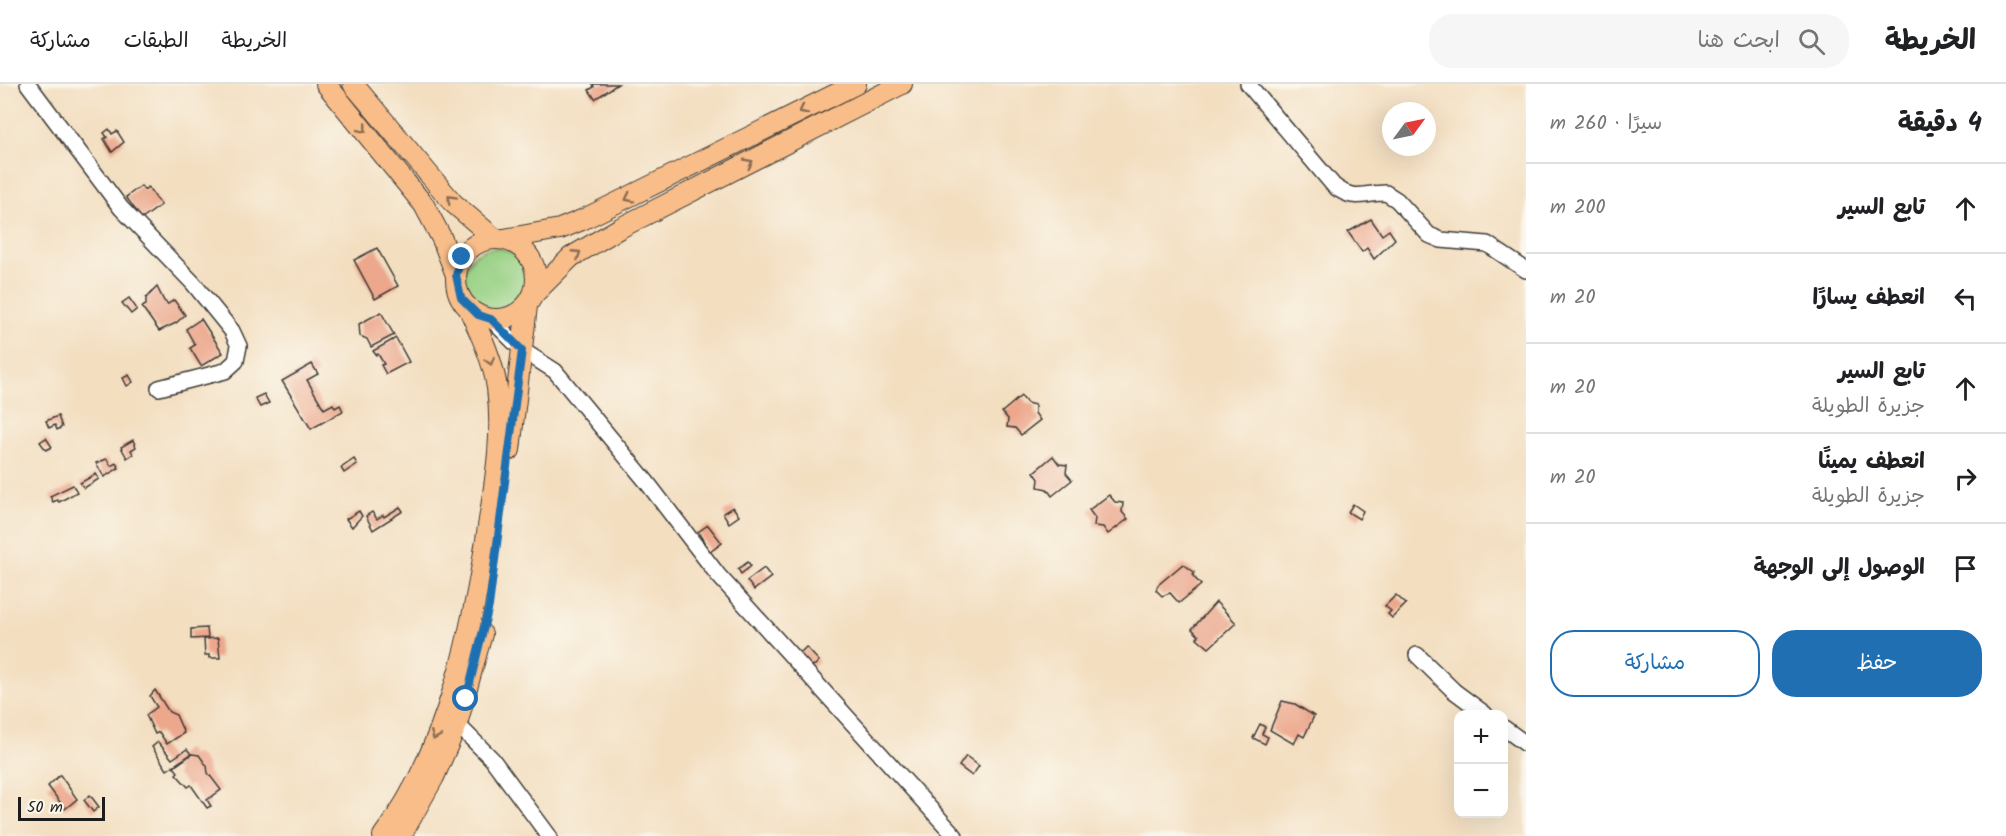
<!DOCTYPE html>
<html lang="ar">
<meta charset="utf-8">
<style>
body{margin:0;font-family:Kalam,"Playpen Sans Arabic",sans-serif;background:#f6f6f6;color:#202124;direction:rtl}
.controls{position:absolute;right:18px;bottom:18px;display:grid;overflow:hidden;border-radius:12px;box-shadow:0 6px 24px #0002}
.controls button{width:54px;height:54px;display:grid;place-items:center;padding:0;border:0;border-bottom:2px solid #e0e0e0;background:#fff;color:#202124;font:30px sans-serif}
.compass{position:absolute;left:1382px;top:18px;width:54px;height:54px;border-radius:50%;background:#fff;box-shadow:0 6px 24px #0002;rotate:57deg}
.scale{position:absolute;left:18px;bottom:15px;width:87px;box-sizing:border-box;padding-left:6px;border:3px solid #1c1c1c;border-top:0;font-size:16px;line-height:21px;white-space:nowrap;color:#1c1c1c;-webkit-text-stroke:4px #fbf7ec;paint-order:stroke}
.stop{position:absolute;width:18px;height:18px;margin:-14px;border:4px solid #1f6fb2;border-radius:50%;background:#fff}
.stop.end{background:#1f6fb2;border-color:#fff;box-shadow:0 2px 6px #0008}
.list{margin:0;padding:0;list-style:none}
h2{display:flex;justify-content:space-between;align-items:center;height:78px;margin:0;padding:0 24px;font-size:26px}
h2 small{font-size:20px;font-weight:400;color:#757577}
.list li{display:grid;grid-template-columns:39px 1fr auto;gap:18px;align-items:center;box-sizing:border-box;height:90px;padding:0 24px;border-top:2px solid #e0e0e0}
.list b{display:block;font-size:22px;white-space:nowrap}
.list p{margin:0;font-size:20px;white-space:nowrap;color:#757577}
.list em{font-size:20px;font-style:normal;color:#757577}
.actions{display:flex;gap:12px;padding:18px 24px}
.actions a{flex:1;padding:14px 0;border:2px solid #1f6fb2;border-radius:24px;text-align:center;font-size:21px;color:#1f6fb2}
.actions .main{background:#1f6fb2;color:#fff}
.icon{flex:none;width:33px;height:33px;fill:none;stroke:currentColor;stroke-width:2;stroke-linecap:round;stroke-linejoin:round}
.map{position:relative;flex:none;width:1526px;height:752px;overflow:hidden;direction:ltr}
header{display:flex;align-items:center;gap:36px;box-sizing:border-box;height:84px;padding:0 30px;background:#fff;border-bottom:2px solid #e0e0e0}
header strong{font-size:28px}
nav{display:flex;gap:33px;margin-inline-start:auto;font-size:21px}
.search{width:420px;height:54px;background:#f6f6f6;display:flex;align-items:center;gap:15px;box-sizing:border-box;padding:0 21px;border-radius:24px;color:#757577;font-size:22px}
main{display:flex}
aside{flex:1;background:#fff}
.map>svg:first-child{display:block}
.green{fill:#96d083;stroke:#597650;stroke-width:1.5}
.building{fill:#eca78c}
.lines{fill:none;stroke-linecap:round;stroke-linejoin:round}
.minor-casing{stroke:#3c3935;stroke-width:18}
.major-casing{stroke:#3c3935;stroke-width:22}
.minor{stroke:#fff;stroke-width:15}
.major{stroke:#f8bd89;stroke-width:20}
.oneway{stroke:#8a6c52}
.route{stroke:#1f6fb2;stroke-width:8}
</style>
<header>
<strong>الخريطة</strong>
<div class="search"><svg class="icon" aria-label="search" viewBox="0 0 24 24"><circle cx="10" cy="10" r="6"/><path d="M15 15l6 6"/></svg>ابحث هنا</div>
<nav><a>الخريطة</a><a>الطبقات</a><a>مشاركة</a></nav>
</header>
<main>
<aside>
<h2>4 دقيقة<small>سيرًا · 260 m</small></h2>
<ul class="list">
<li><svg class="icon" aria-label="ahead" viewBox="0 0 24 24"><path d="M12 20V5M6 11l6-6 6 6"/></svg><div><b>تابع السير</b></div><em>200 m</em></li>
<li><svg class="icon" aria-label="left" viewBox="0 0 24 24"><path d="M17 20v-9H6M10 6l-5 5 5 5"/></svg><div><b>انعطف يسارًا</b></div><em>20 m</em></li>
<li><svg class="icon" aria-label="ahead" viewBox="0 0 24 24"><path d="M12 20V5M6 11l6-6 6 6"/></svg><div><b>تابع السير</b><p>جزيرة الطويلة</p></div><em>20 m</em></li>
<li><svg class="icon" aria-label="right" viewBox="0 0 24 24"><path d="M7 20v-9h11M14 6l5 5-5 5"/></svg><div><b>انعطف يمينًا</b><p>جزيرة الطويلة</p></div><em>20 m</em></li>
<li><svg class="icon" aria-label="arrive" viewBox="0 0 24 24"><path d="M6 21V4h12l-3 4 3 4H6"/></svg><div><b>الوصول إلى الوجهة</b></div></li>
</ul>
<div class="actions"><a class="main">حفظ</a><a>مشاركة</a></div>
</aside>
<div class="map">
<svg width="1526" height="752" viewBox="0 0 1526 752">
<rect width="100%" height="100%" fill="#fbf7ec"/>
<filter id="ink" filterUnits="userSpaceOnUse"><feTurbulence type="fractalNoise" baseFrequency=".0167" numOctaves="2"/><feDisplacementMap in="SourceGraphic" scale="12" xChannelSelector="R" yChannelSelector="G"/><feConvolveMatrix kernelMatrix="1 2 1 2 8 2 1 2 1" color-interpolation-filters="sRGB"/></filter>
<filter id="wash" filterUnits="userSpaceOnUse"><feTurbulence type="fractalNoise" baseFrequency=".008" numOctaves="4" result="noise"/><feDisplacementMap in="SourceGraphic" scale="24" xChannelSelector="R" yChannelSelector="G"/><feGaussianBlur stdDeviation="1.35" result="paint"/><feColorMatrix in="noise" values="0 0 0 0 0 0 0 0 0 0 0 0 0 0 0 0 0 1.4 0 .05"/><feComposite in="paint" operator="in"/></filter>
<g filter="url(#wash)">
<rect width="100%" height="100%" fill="#f3dec0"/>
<circle class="green" cx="495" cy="196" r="32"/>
<g id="blocks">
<g class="building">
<path d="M593 0H618L595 15 589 6 594 3Z"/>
<path d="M109 45 112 50 117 47 124 58 112 68 104 55 107 53 104 49Z"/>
<path d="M141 102 144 106 148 103 161 121 142 135 126 113Z"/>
<path d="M1371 135 1382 151 1389 146 1395 155 1374 175 1367 164 1362 168 1348 148Z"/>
<path d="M377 164 398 202 375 215 354 176Z"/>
<path d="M157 203 164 217 168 220 174 216 185 231 176 239 159 247 142 223 146 221V214Z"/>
<path d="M129 214 137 225 131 230 122 219Z"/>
<path d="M381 228 394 251 371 263 367 255 360 252 359 240Z"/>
<path d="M201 235 223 269 201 282 190 264 195 261 186 245Z"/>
<path d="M396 254 409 278 386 290 381 281 384 280 378 270 376 271 373 267Z"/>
<path d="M312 280 318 290 307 296 324 325 333 320 335 324 340 321 343 327 311 345 282 297Z"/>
<path d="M129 291 133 298 127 302 123 294Z"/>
<path d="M264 310 269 319 260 323 255 314Z"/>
<path d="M1021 312 1027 319 1035 321V329L1040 336 1021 351 1015 344 1007 343 1008 335 1002 328Z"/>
<path d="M58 332 62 343 57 346 55 341 49 344 46 337Z"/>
<path d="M46 354 52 363 46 366 40 358Z"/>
<path d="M133 356 136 363 131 366 133 370 127 374 121 363Z"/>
<path d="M1053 372 1059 380 1067 381 1066 389 1072 396 1052 412 1047 405 1038 403 1039 395 1034 388Z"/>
<path d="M107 375 111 382 116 379 119 384 104 393 96 379Z"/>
<path d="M354 375 357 380 344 389 341 384Z"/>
<path d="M96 390 99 395 84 404 80 399Z"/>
<path d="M73 401 77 408 59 418 57 416 53 418 50 412Z"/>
<path d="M1109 411 1115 418 1123 419 1122 428 1128 435 1108 450 1103 443 1094 442 1095 434 1089 426Z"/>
<path d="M1353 420 1363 427 1359 435 1348 428Z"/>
<path d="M400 423 403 427 373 446 366 432 372 428 377 435 383 431 384 433Z"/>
<path d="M733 423 739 432 729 439 723 429Z"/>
<path d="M359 427 362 432 352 443 346 435Z"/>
<path d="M708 441 722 459 710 468 698 448Z"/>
<path d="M748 478 751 482 741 490 738 485Z"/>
<path d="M1183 480 1194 488 1193 492 1201 501 1179 519 1170 509 1162 512 1156 506 1158 501Z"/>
<path d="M764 484 771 493 754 506 747 497Z"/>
<path d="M1396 511 1406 520 1392 534 1388 530 1391 527 1385 522Z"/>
<path d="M1216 518 1236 539 1209 564 1197 554 1199 552 1192 545Z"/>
<path d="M207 544 208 554 191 555V545Z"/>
<path d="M218 554 220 574H209V571H205L204 555Z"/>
<path d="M806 563 819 577 815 581 810 582 799 570Z"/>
<path d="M155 606 169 628 176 631 184 649 167 660 159 648 155 650 146 631 157 623 150 612Z"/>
<path d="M1282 617 1295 620 1314 632 1304 653 1299 650 1294 660 1270 646Z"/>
<path d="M1260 640 1265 643 1262 650 1268 653 1265 660 1253 654Z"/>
<path d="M158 658 172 675 187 665 191 670 167 686 152 663Z"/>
<path d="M192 670 199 671 207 682 208 689 221 706 207 716 211 722 207 724 191 701 188 703 176 690 178 688 174 683Z"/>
<path d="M966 672 979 682 972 692 959 682Z"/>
<path d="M60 691 77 715 65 725 48 702Z"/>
<path d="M90 711 99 723 93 728 84 716Z"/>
</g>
</g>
</g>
<g filter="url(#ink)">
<use href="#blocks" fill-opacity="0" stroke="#3c3935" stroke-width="1.5"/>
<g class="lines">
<g class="minor-casing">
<g id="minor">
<path d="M28 0 121 124 193 199 232 247 239 262 236 277 225 287 159 304"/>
<path d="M1248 0 1334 102C1355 118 1362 109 1386 109L1397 116 1429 151 1441 156 1487 160 1526 186"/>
<path d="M491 235 522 266 555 287 646 397 718 491 955 752"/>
<path d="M1417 571 1454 607 1485 630"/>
<path d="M457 640 492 675 549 752"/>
<path d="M1504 644 1526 660"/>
</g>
</g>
<g class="major-casing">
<g id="major">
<path d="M326 0 424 121 442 155 456 191"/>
<path d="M353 0 453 119 494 154"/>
<circle cx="496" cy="195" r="40"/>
<path d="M504 155 560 145 584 135 856 0"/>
<path d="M534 210 571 173 620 144 902 0"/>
<path d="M510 366 527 222"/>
<path d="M383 752C448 666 474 540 489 436 496 392 503 348 497 304 493 276 480 249 468 223"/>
<path d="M401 752 434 693 457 640 482 550"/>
</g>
</g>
<use href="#minor" class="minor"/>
<use href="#major" class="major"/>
</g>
<defs><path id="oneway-chevron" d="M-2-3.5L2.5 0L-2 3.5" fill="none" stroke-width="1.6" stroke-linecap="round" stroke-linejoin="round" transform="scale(1.5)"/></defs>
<g class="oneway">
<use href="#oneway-chevron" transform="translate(803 26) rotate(153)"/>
<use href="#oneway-chevron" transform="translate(363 45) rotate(51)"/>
<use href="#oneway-chevron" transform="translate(749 79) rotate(-27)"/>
<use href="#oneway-chevron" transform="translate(629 114) rotate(153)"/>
<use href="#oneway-chevron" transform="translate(451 115) rotate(-133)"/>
<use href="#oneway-chevron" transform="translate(577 170) rotate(-33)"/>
<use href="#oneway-chevron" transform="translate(490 277) rotate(74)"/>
<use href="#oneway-chevron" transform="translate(435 652) rotate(112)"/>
</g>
</g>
<g class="lines" filter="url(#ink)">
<path class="route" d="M462 173 456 191 461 214 478 231 491 235 522 266 489 522 466 615"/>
</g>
</svg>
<div class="controls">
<button>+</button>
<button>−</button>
</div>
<svg class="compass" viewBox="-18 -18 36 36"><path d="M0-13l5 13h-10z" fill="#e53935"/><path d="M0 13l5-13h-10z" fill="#757577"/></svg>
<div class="scale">50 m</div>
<div class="stop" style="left:466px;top:615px"></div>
<div class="stop end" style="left:462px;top:173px"></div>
</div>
</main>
